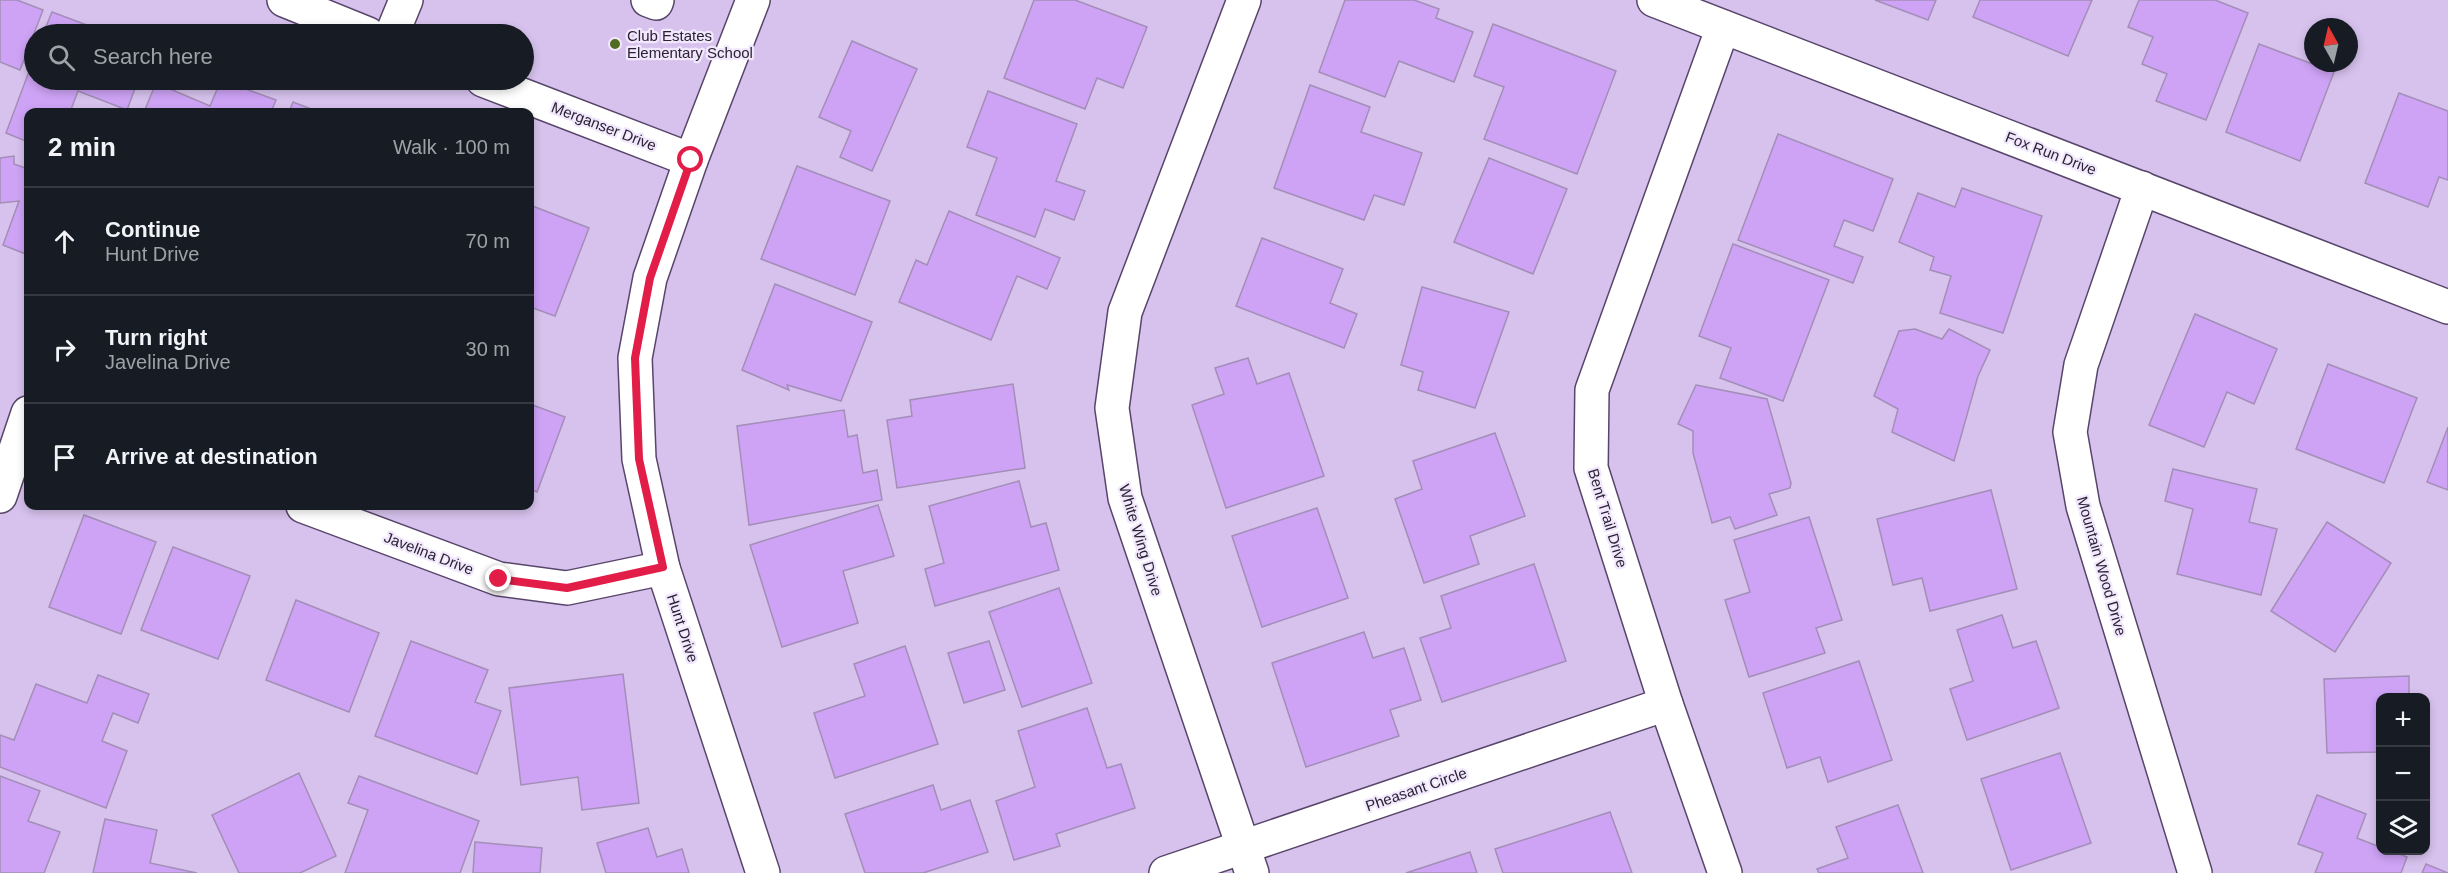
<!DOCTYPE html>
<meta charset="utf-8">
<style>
body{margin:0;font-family:Arial,sans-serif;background:#20242c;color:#f1f3f6}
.controls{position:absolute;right:18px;bottom:18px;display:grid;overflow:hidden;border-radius:12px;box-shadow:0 3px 9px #0003}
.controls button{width:54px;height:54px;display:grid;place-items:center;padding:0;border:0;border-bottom:2px solid #363941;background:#171b24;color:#f1f3f6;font:30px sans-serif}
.compass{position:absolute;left:2304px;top:18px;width:54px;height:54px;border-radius:50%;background:#171b24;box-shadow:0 3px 9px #0003;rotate:352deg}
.stop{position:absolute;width:18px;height:18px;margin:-14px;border:4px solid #e11d48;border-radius:50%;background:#fff}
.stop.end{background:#e11d48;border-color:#fff;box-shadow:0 2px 6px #0008}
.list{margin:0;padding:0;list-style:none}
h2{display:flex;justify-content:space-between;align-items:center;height:78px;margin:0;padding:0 24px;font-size:26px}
h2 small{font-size:20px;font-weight:400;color:#9ea1a6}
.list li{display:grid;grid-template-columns:39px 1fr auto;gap:18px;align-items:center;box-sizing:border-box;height:108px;padding:0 24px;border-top:2px solid #363941}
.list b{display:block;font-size:22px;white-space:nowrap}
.list p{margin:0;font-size:20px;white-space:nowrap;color:#9ea1a6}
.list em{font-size:20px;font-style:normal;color:#9ea1a6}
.icon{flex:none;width:33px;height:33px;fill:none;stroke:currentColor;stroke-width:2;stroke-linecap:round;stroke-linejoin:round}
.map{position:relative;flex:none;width:2448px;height:873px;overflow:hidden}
.search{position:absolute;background:#171b24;box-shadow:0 3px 9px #0003;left:24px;top:24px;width:510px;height:66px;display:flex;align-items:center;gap:15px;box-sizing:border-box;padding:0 21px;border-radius:33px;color:#9ea1a6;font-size:22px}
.panel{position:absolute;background:#171b24;box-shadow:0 3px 9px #0003;left:24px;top:108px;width:510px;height:402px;border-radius:12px}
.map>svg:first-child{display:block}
.building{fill:#cea3f6;stroke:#a28eb7;stroke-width:1.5}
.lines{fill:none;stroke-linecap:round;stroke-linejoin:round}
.minor-casing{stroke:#58456a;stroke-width:36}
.minor{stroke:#fff;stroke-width:33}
.route{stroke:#e11d48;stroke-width:8}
.poi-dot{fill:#506c20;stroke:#f2e8fe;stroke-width:2}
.labels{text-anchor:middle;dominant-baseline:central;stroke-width:4.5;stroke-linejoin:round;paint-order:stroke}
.poi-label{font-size:15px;fill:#2a2232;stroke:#f2e8fe;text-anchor:start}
.street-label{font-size:15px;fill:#2a2232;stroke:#f2e8fe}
</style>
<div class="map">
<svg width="2448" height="873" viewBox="0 0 2448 873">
<rect width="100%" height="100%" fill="#d7c2ed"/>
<g class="building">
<path d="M0 0H17L43 10 20 70 0 62Z"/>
<path d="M1034 0H1075L1147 27 1123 88 1097 78 1085 109 1004 78Z"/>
<path d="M1345 0H1414L1439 9 1436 18 1473 32 1454 82 1399 61 1385 97 1319 72Z"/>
<path d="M1875 0H1936L1928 20Z"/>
<path d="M1980 0H2092L2068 56 1973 17Z"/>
<path d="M2139 0H2215L2248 13 2206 120 2156 101 2167 74 2142 64 2153 37 2128 27Z"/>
<path d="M52 12 111 34H43Z"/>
<path d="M1493 24 1616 71 1577 174 1484 139 1504 87 1474 76Z"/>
<path d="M852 41 917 69 872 171 840 157 851 131 819 117Z"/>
<path d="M2259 44 2334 72 2300 161 2226 132Z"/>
<path d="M34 58V80H138L127 110 78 91 70 112H28V142L6 133Z"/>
<path d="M221 80 276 100 271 112H144L156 83 210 106Z"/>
<path d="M1310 85 1370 107 1361 132 1422 153 1404 205 1374 195 1364 220 1274 188Z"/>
<path d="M988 91 1077 124 1056 181 1085 191 1074 220 1045 209 1035 237 976 215 997 158 967 147Z"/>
<path d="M2399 93 2448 111V180L2439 177 2428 207 2365 183Z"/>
<path d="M293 102 319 112H289Z"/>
<path d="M1778 134 1893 179 1873 231 1844 220 1834 246 1863 257 1853 283 1738 240Z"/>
<path d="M14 156V164L28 169V255L3 245 19 201 0 203V158Z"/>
<path d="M1489 158 1567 189 1533 274 1454 242Z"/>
<path d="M797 166 890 201 855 295 761 259Z"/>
<path d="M1962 188 2042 216 2003 333 1940 313 1951 276 1930 270 1934 257 1899 242 1918 193 1955 207Z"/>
<path d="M530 205 589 228 555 316 530 307Z"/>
<path d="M949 211 1060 258 1047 289 1017 276 991 340 899 302 916 260 927 265Z"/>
<path d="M1262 238 1343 269 1330 303 1357 314 1344 348 1236 306Z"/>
<path d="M1733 244 1829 280 1783 401 1720 378 1731 348 1699 336Z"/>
<path d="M775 284 872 322 841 401 787 385 789 390 742 370Z"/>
<path d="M1422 287 1509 312 1475 408 1418 390 1423 372 1401 365Z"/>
<path d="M2195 314 2277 349 2254 404 2227 392 2204 447 2149 425Z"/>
<path d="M1915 329 1942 339 1949 329 1990 350 1978 376 1954 461 1892 432 1898 409 1874 396 1899 331Z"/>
<path d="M1248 358 1257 384 1289 373 1324 476 1226 508 1192 405 1224 394 1215 368Z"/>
<path d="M2328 364 2417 398 2384 483 2296 449Z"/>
<path d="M1013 384 1025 468 897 488 887 420 912 416 910 400Z"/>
<path d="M1696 385 1767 399 1791 483 1790 488 1769 494 1777 515 1735 529 1730 517 1712 523 1693 453V431L1678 424Z"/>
<path d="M530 404 565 417 537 492 530 489Z"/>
<path d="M844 410 848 437 857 435 863 473 877 470 882 500 749 525 737 426Z"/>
<path d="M2448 427V490L2427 482Z"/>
<path d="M1495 433 1525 516 1470 536 1479 564 1424 583 1395 499 1422 489 1413 461Z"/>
<path d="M2173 469 2257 489 2249 522 2277 529 2261 595 2177 574 2193 509 2165 501Z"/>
<path d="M1019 481 1031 527 1046 523 1059 570 935 606 925 569 944 563 929 506Z"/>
<path d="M1991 490 2017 589 1930 611 1922 578 1893 585 1877 519Z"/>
<path d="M878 505 894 556 843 571 858 623 782 647 750 545Z"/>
<path d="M1317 508 1348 598 1262 627 1232 536Z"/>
<path d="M84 515 156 542 121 634 49 607Z"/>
<path d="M1809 517 1842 620 1816 628 1825 653 1749 677 1725 600 1750 592 1734 540Z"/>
<path d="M2327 522 2391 563 2335 652 2271 611Z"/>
<path d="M173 547 250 576 218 659 141 630Z"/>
<path d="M1534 564 1566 661 1442 702 1420 638 1451 628 1441 596Z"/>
<path d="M1059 588 1092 683 1022 707 989 612Z"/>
<path d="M296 600 379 633 349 712 266 680Z"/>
<path d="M2002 615 2013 648 2036 641 2059 708 1967 740 1950 689 1973 681 1957 630Z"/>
<path d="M1364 632 1373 658 1404 648 1421 700 1390 710 1399 736 1306 767 1272 663Z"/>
<path d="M411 641 488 670 475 702 501 711 477 774 375 736Z"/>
<path d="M989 641 1005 690 964 703 948 653Z"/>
<path d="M905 646 938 744 835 778 814 713 865 696 854 664Z"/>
<path d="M1859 661 1892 760 1828 782 1820 757 1787 768 1763 693Z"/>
<path d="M623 674 639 803 582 810 578 777 521 785 509 688Z"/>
<path d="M98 675 149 694 138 723 113 713 102 741 127 751 106 808 0 767V735L14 740 36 684 87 703Z"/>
<path d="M2409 676V698H2380V752L2327 753 2324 679Z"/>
<path d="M1087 708 1107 768 1121 764 1135 808 1056 834 1060 846 1014 860 996 801 1035 787 1018 731Z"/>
<path d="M2060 753 2091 843 2011 870 1981 779Z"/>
<path d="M299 773 336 856 300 873H239L212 815Z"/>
<path d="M0 776 40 791 28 821 60 832 44 873H0Z"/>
<path d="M359 776 479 821 460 873H345L368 810 348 803Z"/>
<path d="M933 785 941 810 970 800 988 852 923 873H865L845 814Z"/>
<path d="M2317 795 2366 814 2357 838 2380 847V850H2389L2407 857 2401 873H2315L2323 853 2298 844Z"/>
<path d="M1898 805 1923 873H1819L1817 869 1848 858 1836 827Z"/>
<path d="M1610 812 1632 873H1503L1495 849Z"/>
<path d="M105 819 157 830 150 863 197 873H93Z"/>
<path d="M648 828 657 857 682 849 689 873H606L597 843Z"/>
<path d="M475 842 542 848 540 873H473Z"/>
<path d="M1470 852 1477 873H1406Z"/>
<path d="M2426 864 2448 873H2422Z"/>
</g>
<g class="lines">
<g class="minor-casing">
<g id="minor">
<path d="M284 0 368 34"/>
<path d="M648 0 656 3 657 0"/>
<path d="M753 0 691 160 650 278 635 358 639 459 663 568 763 873"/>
<path d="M1244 0 1125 312 1112 408 1125 498 1252 873"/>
<path d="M1654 0 2448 307"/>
<path d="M1723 27 1592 390 1591 468 1666 704 1725 873"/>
<path d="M392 34 406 0"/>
<path d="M483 80 691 160"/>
<path d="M2142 188 2081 365 2070 432 2083 506 2195 873"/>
<path d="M0 496 28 413"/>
<path d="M303 506 499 579 567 588 663 568"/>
<path d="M1166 873 1666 704"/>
</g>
</g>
<use href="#minor" class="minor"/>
</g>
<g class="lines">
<path class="route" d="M499 579 567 588 663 567 639 459 635 358 650 278 691 160"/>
</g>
<circle class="poi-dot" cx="615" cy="44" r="6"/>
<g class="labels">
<g class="poi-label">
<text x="627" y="35">Club Estates<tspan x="627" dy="17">Elementary School</tspan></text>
</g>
<g class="street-label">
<text transform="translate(604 126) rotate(21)">Merganser Drive</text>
<text transform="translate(2051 153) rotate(21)">Fox Run Drive</text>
<text transform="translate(1608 518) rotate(73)">Bent Trail Drive</text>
<text transform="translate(1141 540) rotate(73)">White Wing Drive</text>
<text transform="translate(429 553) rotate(21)">Javelina Drive</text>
<text transform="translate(2102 566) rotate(74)">Mountain Wood Drive</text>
<text transform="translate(683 628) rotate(72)">Hunt Drive</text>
<text transform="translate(1416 789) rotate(-19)">Pheasant Circle</text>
</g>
</g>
</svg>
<div class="controls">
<button>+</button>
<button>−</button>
<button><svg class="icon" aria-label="layers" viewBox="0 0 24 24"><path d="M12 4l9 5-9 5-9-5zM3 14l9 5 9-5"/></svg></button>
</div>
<svg class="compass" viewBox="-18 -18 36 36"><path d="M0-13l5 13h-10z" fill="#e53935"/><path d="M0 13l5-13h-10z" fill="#9ea1a6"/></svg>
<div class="stop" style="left:691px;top:160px"></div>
<div class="stop end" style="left:499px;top:579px"></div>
<div class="search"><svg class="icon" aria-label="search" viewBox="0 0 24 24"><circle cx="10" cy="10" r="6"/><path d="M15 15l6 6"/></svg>Search here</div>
<section class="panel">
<h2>2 min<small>Walk · 100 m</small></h2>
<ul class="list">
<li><svg class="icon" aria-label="ahead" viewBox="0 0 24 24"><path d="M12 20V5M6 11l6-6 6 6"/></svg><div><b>Continue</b><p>Hunt Drive</p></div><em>70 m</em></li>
<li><svg class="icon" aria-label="right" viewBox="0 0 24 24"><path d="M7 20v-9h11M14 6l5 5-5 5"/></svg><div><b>Turn right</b><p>Javelina Drive</p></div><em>30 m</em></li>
<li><svg class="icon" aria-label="arrive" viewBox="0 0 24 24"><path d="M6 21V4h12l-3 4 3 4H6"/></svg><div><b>Arrive at destination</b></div></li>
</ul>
</section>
</div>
